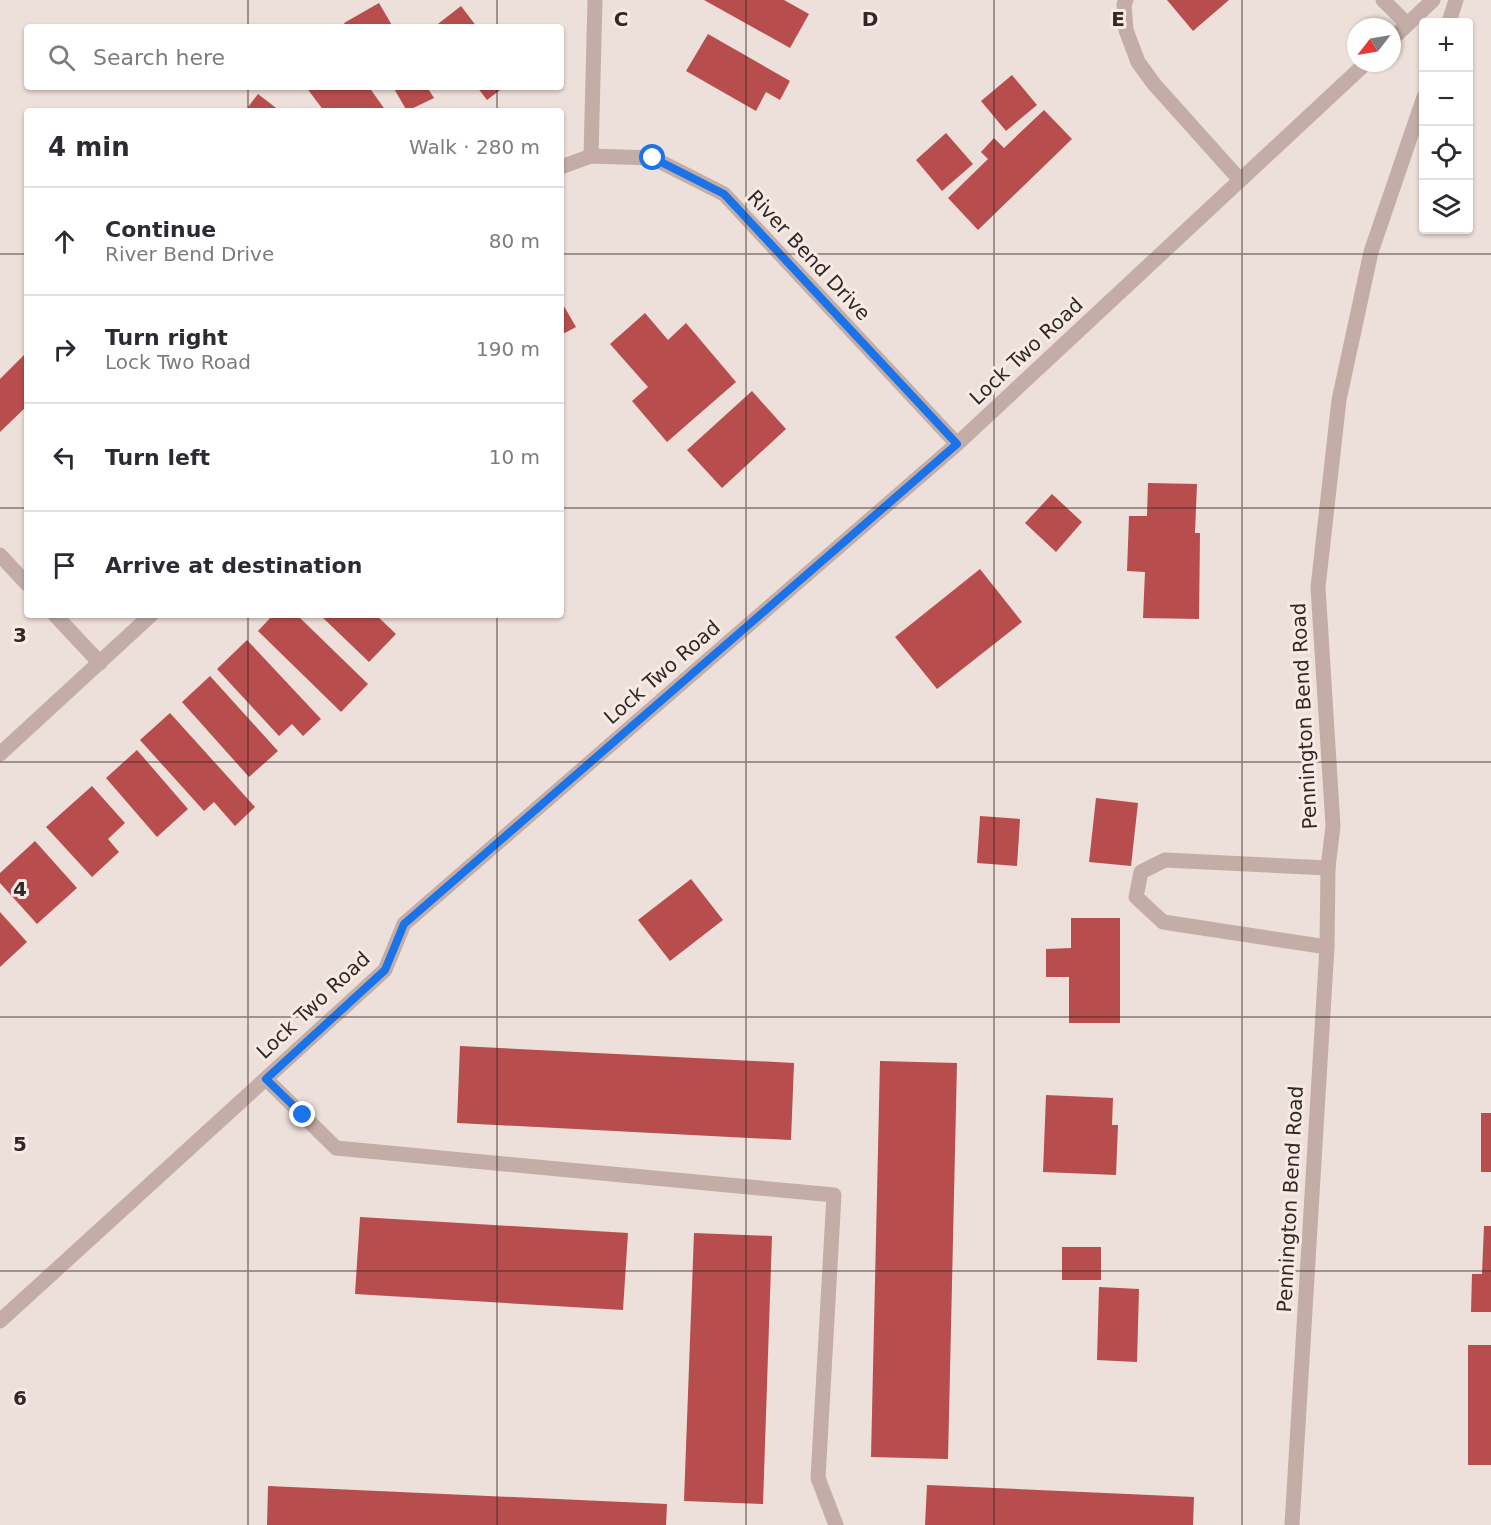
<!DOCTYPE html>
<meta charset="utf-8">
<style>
body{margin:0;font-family:"DejaVu Sans",sans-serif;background:#f2f2f3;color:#2b2b33}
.controls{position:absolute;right:18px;top:18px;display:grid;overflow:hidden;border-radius:6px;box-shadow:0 2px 4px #0004}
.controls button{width:54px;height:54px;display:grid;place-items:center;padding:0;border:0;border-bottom:2px solid #e1e1e2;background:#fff;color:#2b2b33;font:30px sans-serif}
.compass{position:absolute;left:1347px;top:18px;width:54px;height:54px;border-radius:50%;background:#fff;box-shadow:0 2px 4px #0004;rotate:239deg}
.stop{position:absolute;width:18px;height:18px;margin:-14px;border:4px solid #1a73e8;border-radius:50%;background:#fff}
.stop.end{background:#1a73e8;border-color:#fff;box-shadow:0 2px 6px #0008}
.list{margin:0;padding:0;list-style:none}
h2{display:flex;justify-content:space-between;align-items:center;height:78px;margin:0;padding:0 24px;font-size:26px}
h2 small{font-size:20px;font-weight:400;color:#7c7c81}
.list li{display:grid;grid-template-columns:39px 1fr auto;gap:18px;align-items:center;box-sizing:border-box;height:108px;padding:0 24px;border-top:2px solid #e1e1e2}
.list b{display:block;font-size:22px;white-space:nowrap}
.list p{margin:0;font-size:20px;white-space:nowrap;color:#7c7c81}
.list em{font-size:20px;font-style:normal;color:#7c7c81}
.icon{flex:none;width:33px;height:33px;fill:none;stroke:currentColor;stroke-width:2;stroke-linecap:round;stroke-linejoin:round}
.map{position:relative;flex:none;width:1491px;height:1525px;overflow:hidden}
.search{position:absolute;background:#fff;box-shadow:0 2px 4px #0004;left:24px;top:24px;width:540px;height:66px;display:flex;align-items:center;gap:15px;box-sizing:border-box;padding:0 21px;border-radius:6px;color:#7c7c81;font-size:22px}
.panel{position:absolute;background:#fff;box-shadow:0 2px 4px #0004;left:24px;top:108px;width:540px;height:510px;border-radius:6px}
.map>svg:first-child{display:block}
.building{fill:#b74e4d}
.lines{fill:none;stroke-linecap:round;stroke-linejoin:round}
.minor{stroke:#c4ada6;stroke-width:15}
.route{stroke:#1a73e8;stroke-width:8}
.grid{fill:none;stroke:#312726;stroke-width:1.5;stroke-opacity:0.55}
.labels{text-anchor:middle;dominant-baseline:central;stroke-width:6;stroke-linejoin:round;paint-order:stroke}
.street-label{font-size:20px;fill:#312726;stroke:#f6eae4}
.grid-label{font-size:20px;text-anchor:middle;font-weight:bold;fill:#312726;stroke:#f6eae4;stroke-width:6;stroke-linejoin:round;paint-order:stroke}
</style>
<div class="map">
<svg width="1491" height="1525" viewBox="0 0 1491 1525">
<rect width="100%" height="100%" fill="#eddfd9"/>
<g class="building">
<path d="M704 0H784L809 14 790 48Z"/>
<path d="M1167 0H1229L1193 31Z"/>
<path d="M379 3 393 27H346L344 23Z"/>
<path d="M461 6 477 27H434Z"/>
<path d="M708 34 790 81 780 100 766 92 756 111 686 71Z"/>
<path d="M1012 75 1037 105 1006 131 981 101Z"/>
<path d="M306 87H369L386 111H324Z"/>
<path d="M393 87H427L434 98 407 111Z"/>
<path d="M477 87H504L487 100Z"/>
<path d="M258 94 280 111H245Z"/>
<path d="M1044 110 1072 139 978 230 948 198 988 159 981 152 994 138 1004 148Z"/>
<path d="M946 133 973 164 942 191 916 160Z"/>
<path d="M561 301 576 327 561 335Z"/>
<path d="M645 313 668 340 686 323 736 382 667 442 632 401 648 387 610 344Z"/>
<path d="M26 353 27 406 0 432V379Z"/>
<path d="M752 391 786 429 722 488 687 450Z"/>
<path d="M1148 483 1197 484 1195 533H1200L1199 619 1143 618 1145 572 1127 571 1129 516H1147Z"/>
<path d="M1052 494 1082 522 1056 552 1025 523Z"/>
<path d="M980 569 1022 622 937 689 895 637Z"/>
<path d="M273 615H297L368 684 341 712 258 631Z"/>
<path d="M320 615H376L396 634 369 662Z"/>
<path d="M247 640 321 719 303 736 292 724 279 736 217 669Z"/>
<path d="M210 676 278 751 249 777 182 702Z"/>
<path d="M170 713 255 807 235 826 214 802 204 811 140 740Z"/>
<path d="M137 750 188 809 157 837 106 778Z"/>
<path d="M92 786 125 823 108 839 119 852 92 877 46 827Z"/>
<path d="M1096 798 1138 803 1131 866 1089 862Z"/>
<path d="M980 816 1020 819 1017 866 977 863Z"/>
<path d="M35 841 77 888 37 924 0 883V873Z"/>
<path d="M691 879 723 920 670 961 638 920Z"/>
<path d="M0 912 27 942 0 967Z"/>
<path d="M1071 918H1120V1023H1069V977H1046V949L1071 948Z"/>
<path d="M460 1046 794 1063 791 1140 457 1123Z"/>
<path d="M880 1061 957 1063 948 1459 871 1457Z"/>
<path d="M1046 1095 1113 1098 1112 1125H1118L1116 1175 1043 1172Z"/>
<rect x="1481" y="1113" width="10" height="59"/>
<path d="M360 1217 628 1233 623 1310 355 1294Z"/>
<path d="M1484 1226H1491V1312H1471L1472 1274H1482Z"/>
<path d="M694 1233 772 1236 763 1504 684 1501Z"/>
<rect x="1062" y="1247" width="39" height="33"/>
<path d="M1099 1287 1139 1289 1137 1362 1097 1360Z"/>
<rect x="1468" y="1345" width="23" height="120"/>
<path d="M927 1485 1194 1497 1193 1525H925Z"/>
<path d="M268 1486 667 1504 666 1525H267Z"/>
</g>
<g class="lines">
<g class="minor">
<path d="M1126 0 1124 4 1126 30 1138 62 1154 84 1240 180"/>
<path d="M1383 0 1407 24"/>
<path d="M1449 22 1456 0"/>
<path d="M1392 39 1433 0"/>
<path d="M591 156 595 0"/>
<path d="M561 167 591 156 653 158 724 194 957 444"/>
<path d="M0 555 27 584"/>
<path d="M55 615 100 663"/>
<path d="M0 754 151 615"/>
<path d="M1327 947 1163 922 1136 897 1141 872 1165 860 1328 868"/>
<path d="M266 1079 336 1148 834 1195 818 1478 836 1525"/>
<path d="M0 1321 385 970 404 924 957 444 1366 63"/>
<path d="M1292 1525 1327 947 1328 868 1333 826 1318 587 1339 400 1371 252 1424 97"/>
</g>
</g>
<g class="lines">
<path class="route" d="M303 1115 266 1079 385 970 404 924 957 444 724 194 653 158"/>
</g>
<path class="grid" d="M248 0V27M497 0V27M746 0V1525M994 0V1525M1242 0V1525M248 87V111M497 87V111M0 254H27M561 254H1491M0 508H27M561 508H1491M248 615V1525M497 615V1525M0 762H1491M0 1017H1491M0 1271H1491"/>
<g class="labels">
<g class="street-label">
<text transform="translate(809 255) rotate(47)">River Bend Drive</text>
<text transform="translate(1026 351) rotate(-43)">Lock Two Road</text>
<text transform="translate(662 672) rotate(-41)">Lock Two Road</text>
<text transform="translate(1304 716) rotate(-93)">Pennington Bend Road</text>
<text transform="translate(313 1005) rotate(-43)">Lock Two Road</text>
<text transform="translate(1290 1199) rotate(-87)">Pennington Bend Road</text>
</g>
</g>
<g class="grid-label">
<text x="621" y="26">C</text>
<text x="870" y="26">D</text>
<text x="1118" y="26">E</text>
<text x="20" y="642">3</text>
<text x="20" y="896">4</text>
<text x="20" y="1151">5</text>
<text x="20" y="1405">6</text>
</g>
</svg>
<div class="controls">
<button>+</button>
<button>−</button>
<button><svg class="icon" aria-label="locate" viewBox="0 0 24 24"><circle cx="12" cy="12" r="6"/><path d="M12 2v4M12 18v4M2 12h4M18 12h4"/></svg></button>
<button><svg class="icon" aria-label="layers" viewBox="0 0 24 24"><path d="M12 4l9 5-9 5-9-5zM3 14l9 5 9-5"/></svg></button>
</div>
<svg class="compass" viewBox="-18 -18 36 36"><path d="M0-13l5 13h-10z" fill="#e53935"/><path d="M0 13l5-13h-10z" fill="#7c7c81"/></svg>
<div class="stop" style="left:653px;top:158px"></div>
<div class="stop end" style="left:303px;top:1115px"></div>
<div class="search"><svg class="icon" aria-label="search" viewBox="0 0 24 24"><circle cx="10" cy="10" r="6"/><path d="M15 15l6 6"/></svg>Search here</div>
<section class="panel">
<h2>4 min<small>Walk · 280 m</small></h2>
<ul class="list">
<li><svg class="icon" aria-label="ahead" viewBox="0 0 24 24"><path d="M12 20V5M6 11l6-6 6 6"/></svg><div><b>Continue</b><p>River Bend Drive</p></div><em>80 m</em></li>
<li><svg class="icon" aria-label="right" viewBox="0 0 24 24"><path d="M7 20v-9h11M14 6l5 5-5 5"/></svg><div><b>Turn right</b><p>Lock Two Road</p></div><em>190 m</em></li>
<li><svg class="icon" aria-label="left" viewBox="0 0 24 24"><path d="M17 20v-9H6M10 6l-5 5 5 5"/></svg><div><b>Turn left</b></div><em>10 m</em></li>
<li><svg class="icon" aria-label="arrive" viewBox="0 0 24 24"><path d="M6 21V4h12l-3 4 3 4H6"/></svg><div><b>Arrive at destination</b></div></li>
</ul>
</section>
</div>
